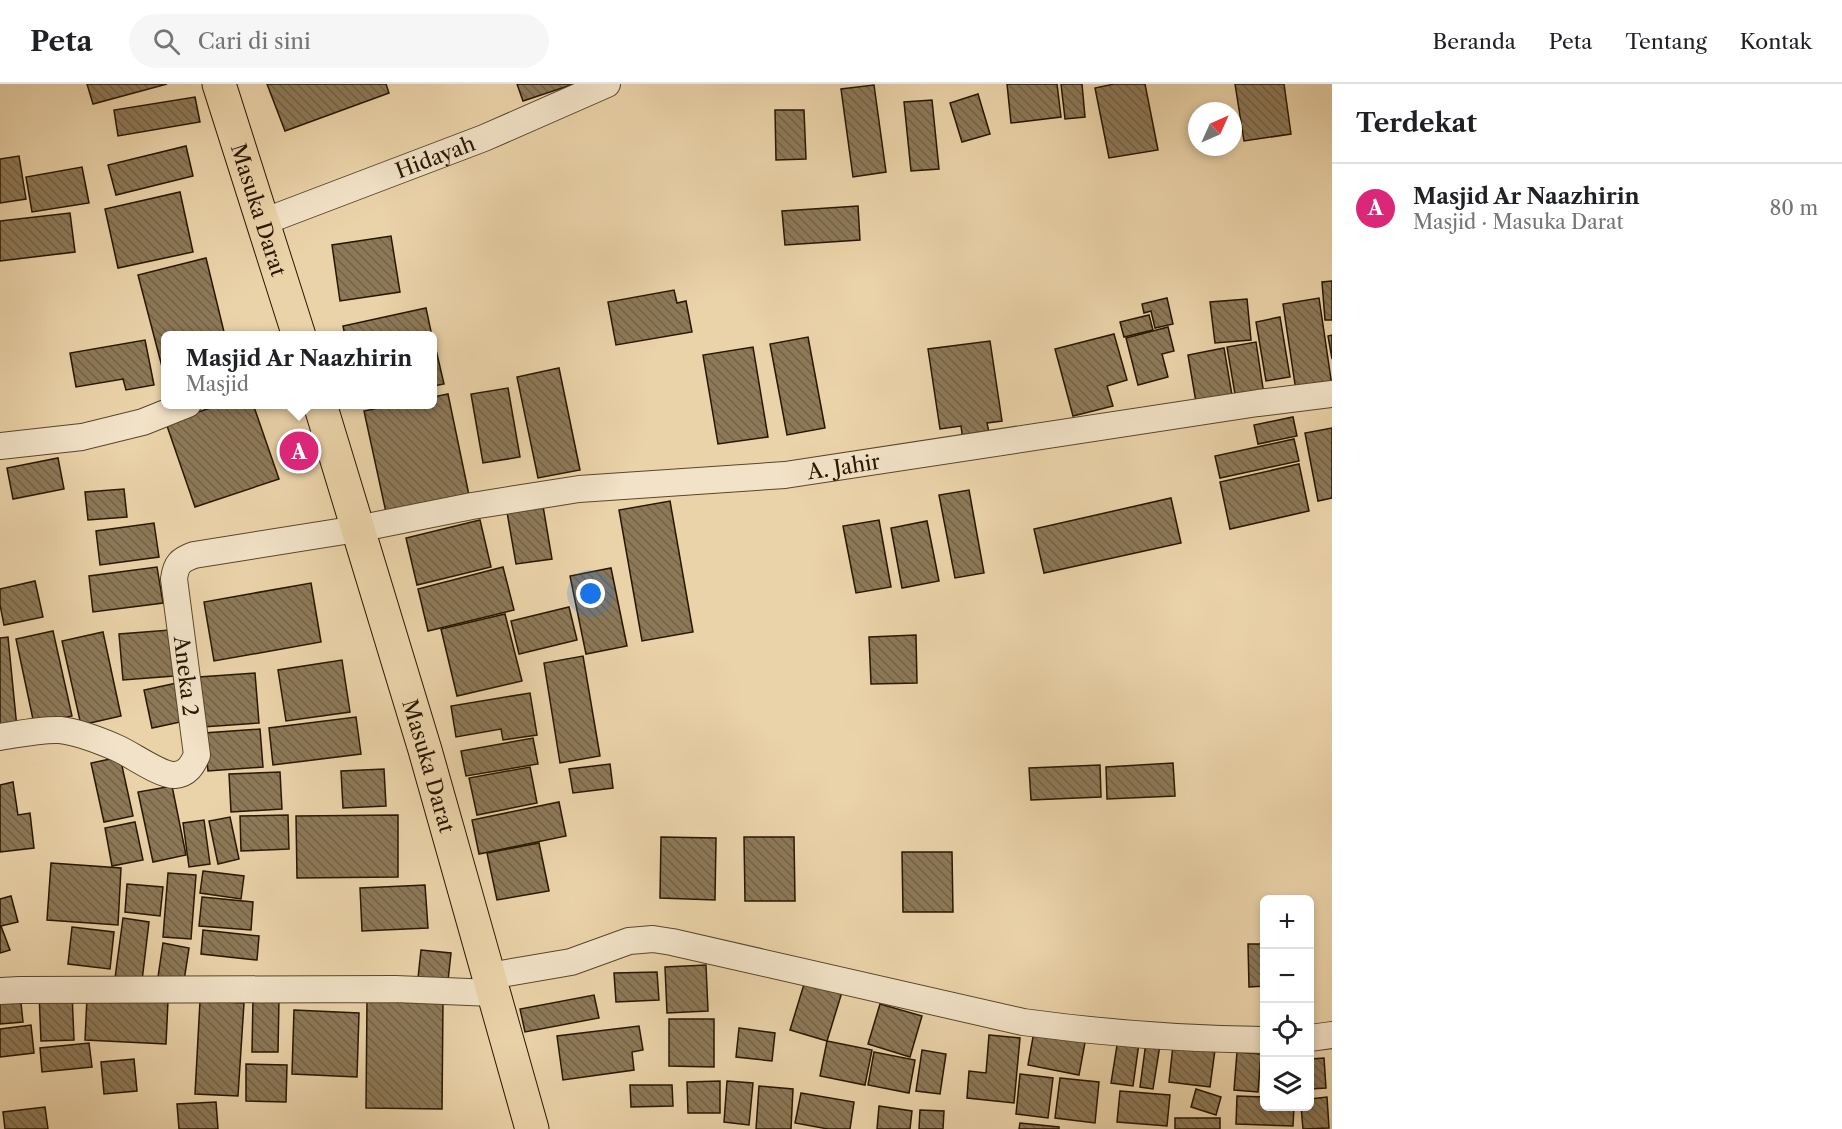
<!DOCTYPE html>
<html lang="id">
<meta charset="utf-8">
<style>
body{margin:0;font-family:"Libre Caslon Text",serif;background:#f6f6f6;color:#202124}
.controls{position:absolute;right:18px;bottom:18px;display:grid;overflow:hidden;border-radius:9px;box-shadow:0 3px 9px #0003}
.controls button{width:54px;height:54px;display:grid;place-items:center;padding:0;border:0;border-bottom:2px solid #e0e0e0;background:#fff;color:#202124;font:30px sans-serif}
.compass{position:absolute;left:1188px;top:18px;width:54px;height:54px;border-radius:50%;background:#fff;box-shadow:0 3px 9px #0003;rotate:45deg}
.you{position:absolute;left:591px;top:510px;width:21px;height:21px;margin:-15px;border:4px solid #fff;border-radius:50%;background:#1a73e8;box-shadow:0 0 0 9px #1a73e833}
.badge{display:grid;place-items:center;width:39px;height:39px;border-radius:50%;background:#db2777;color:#fff;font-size:20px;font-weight:700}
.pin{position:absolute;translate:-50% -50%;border:3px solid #fff;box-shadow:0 2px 6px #0006}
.popup{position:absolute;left:161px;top:247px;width:276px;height:78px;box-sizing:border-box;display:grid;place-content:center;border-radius:9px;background:#fff;filter:drop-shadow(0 2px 4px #0005);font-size:20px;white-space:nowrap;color:#757577}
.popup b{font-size:22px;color:#202124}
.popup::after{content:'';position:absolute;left:50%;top:100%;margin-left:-12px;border:12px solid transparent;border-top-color:#fff}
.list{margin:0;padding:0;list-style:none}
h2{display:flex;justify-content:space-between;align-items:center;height:78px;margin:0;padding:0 24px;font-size:26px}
h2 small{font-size:20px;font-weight:400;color:#757577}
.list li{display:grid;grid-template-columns:39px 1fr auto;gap:18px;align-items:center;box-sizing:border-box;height:90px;padding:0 24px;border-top:2px solid #e0e0e0}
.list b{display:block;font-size:22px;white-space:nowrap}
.list p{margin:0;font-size:20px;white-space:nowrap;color:#757577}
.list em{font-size:20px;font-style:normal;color:#757577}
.icon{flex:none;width:33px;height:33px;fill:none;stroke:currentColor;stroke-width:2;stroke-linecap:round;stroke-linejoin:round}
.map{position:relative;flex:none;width:1332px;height:1045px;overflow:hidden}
header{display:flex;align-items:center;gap:36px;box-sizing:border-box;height:84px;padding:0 30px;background:#fff;border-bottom:2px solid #e0e0e0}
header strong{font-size:28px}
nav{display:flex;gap:33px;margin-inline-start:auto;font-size:21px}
.search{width:420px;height:54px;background:#f6f6f6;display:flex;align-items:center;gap:15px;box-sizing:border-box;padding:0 21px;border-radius:33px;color:#757577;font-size:22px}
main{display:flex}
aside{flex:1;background:#fff}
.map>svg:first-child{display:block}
.building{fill:url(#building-back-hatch);stroke:#271700;stroke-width:1.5}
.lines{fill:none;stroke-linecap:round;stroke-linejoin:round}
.minor-casing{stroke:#58462a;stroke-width:28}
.primary-casing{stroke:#271700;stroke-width:35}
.minor{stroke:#f2e2c7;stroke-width:26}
.primary{stroke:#ebd3a9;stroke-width:33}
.labels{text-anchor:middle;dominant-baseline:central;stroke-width:4.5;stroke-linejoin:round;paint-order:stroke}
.street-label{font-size:21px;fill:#271700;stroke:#f2e2c7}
</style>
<header>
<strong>Peta</strong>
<div class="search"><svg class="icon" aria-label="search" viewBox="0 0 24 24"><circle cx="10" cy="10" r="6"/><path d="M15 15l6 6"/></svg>Cari di sini</div>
<nav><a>Beranda</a><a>Peta</a><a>Tentang</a><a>Kontak</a></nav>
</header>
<main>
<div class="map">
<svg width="1332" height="1045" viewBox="0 0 1332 1045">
<defs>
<pattern id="building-back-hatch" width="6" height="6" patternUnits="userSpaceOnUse" patternTransform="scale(1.5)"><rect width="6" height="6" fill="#8d7958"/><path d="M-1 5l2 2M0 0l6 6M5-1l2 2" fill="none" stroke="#736246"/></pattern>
</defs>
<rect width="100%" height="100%" fill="#ebd3a9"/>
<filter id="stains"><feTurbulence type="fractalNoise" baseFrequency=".00333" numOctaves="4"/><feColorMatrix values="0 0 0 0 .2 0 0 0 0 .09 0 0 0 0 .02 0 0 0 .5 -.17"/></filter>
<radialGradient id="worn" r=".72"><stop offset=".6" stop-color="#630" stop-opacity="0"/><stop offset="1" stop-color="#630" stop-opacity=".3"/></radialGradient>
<g class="building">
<path d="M87 0H167L93 20Z"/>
<path d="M267 0H386L389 9 285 47Z"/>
<path d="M517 0H574L523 17Z"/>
<path d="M1007 0H1057L1061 33 1011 39Z"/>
<path d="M1061 0H1082L1085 33 1065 35Z"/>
<path d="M1114 0H1145L1158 66 1109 74 1095 4Z"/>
<path d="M1235 0H1284L1291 50 1244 57Z"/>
<path d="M874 1 886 88 853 93 841 5Z"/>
<path d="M978 10 990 50 962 58 950 19Z"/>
<path d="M195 13 200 38 118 52 114 26Z"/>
<path d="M932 16 939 85 911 87 904 18Z"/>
<path d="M775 26H804L806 75 776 76Z"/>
<path d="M186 62 193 92 116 111 108 81Z"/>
<path d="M19 72 26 115 0 119V75Z"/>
<path d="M82 83 89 119 32 128 26 93Z"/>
<path d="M180 108 193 168 118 184 105 125Z"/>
<path d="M858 122 860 156 785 161 782 127Z"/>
<path d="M70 129 75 168 0 177V137Z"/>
<path d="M391 152 400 208 340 217 332 161Z"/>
<path d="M206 174 225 252H166V298L138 191Z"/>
<path d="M1332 197V236H1325L1322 198Z"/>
<path d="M674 206 677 219 686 217 692 248 616 261 608 218Z"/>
<path d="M1167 214 1173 240 1155 244 1151 227 1144 229 1142 220Z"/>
<path d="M1319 214 1332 302 1296 307 1283 220Z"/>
<path d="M1247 215 1251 256 1215 259 1210 218Z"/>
<path d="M426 224 432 252H345L343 242Z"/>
<path d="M1149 231 1153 246 1124 253 1120 238Z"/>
<path d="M1280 233 1290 293 1266 297 1256 238Z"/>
<path d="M1168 243 1174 267 1162 270 1168 293 1138 301 1126 254Z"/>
<path d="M1114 250 1127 296 1107 302 1113 322 1073 332 1055 265Z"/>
<path d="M1332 251V275L1328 252Z"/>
<path d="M433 253 444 300 433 302Z"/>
<path d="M808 253 825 344 787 351 770 260Z"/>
<path d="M145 256 154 301 126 306 123 295 76 303 70 269Z"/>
<path d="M990 257 1002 337 987 339 990 353 963 357 961 342 940 345 928 265Z"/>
<path d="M1256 258 1264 311 1236 316 1227 263Z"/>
<path d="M753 263 768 353 718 360 703 271Z"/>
<path d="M1224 264 1233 317 1197 324 1188 271Z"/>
<path d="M559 284 580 386 538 394 517 293Z"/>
<path d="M508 304 520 373 483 379 471 310Z"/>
<path d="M448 310 470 416 387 433 364 327 398 320H433V313Z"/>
<path d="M222 320H253L279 395 195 423 166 339Z"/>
<path d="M1293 333 1297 352 1258 360 1254 341Z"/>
<path d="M1332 344V414L1318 417 1305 349Z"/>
<path d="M1294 355 1299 377 1220 394 1215 372Z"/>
<path d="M58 374 64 405 13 415 7 384Z"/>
<path d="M1299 380 1309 427 1230 445 1220 398Z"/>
<path d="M124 405 127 433 88 436 85 408Z"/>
<path d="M969 406 984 489 955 494 939 411Z"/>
<path d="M1171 414 1181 459 1044 489 1034 445Z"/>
<path d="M670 417 693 548 642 557 619 426Z"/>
<path d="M543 422 552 475 516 480 507 428Z"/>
<path d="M480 436 491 483 417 501 406 454Z"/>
<path d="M879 436 891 503 856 509 843 442Z"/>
<path d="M927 437 939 497 902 504 891 444Z"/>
<path d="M154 439 159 473 100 481 96 447Z"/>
<path d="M157 483 163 519 93 528 89 492Z"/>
<path d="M503 483 514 526 428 547 418 505Z"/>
<path d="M611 484 627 562 586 570 570 492Z"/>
<path d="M35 497 43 533 4 541 0 521V505Z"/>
<path d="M311 499 321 558 214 577 204 518Z"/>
<path d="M569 523 577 556 519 570 511 537Z"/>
<path d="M505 530 522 597 457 612 441 545Z"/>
<path d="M170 546 174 592 123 596 119 550Z"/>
<path d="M53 547 72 632 34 640 16 555Z"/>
<path d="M103 548 121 632 81 641 62 557Z"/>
<path d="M916 551 917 599 871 600 869 553Z"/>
<path d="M8 553 17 644 0 645V554Z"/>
<path d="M583 572 600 672 560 679 544 579Z"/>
<path d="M342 576 350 628 286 637 278 586Z"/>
<path d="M255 589 259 639 203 643 199 593Z"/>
<path d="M177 599 185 637 152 644 144 606Z"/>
<path d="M530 609 537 651 503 656 501 645 456 653 451 622Z"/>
<path d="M356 633 361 670 273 681 269 644Z"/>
<path d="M260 645 263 683 208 687 204 649Z"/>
<path d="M533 654 538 680 466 692 461 667Z"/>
<path d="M120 673 133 732 104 738 91 679Z"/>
<path d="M1173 679 1175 712 1107 715 1106 683Z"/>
<path d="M610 680 613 704 573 709 569 685Z"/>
<path d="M1100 681 1101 713 1031 716 1029 684Z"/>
<path d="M530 683 537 719 477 731 469 694Z"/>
<path d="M384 685 386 722 343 724 341 687Z"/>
<path d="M280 688 282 725 231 728 229 690Z"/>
<path d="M13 698 18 731 30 729 34 764 0 768V701Z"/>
<path d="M172 702 186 771 153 778 138 708Z"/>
<path d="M559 718 566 752 479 770 472 736Z"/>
<path d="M288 731 289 765 241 767 240 732Z"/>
<path d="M398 731V793L297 794 296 732Z"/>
<path d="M230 733 239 775 218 780 209 737Z"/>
<path d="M204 736 210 780 189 783 183 739Z"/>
<path d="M135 738 143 776 112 782 105 744Z"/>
<path d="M661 753 716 754 715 816 660 814Z"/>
<path d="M744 753H794L795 817H745Z"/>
<path d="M539 759 549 807 497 816 487 769Z"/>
<path d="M902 768H952L953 828H903Z"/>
<path d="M51 779 121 784 118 841 47 836Z"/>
<path d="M203 787 244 792 241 815 200 809Z"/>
<path d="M168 789 196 791 191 855 163 853Z"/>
<path d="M127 800 163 803 160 832 125 828Z"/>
<path d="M425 801 428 844 362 847 360 804Z"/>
<path d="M11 812 18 838 1 842 10 866 0 869V815Z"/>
<path d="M202 813 253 818 251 846 199 842Z"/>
<path d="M123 834 149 838 142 897 115 894Z"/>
<path d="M72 843 114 848 110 885 68 880Z"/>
<path d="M203 846 259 852 257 876 201 870Z"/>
<path d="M163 859 189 864 184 897 158 893Z"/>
<path d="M1248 860H1264V902L1249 903Z"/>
<path d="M421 866 451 869 448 897 418 894Z"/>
<path d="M706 881 708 927 667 929 665 883Z"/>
<path d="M657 888 659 916 616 918 614 889Z"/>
<path d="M805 897 842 908 827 957 790 946Z"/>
<path d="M72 908 74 956 41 957 39 909Z"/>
<path d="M20 910 23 938 0 940V912Z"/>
<path d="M594 911 599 934 525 948 520 925Z"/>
<path d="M87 913 168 917 166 960 85 956Z"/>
<path d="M253 913 279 914 278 968H252Z"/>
<path d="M367 915 443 917 442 1025 366 1024Z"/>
<path d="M200 917 244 919 238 1012 195 1010Z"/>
<path d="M880 920 922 932 910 973 868 960Z"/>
<path d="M294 926 359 929 357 993 292 990Z"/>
<path d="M669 935H714V983L669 982Z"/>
<path d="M31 941 34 969 0 973V945Z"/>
<path d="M639 942 643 966 632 968 634 986 563 996 557 952Z"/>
<path d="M1035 942 1086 953 1079 991 1028 981Z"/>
<path d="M739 944 775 949 772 977 736 973Z"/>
<path d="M989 951 1020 954 1014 1019 967 1014 969 987 986 989Z"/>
<path d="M1118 955 1139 959 1133 1002 1111 999Z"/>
<path d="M827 957 872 966 865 1001 820 992Z"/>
<path d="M1146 958 1160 961 1153 1005 1140 1003Z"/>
<path d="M89 959 92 983 42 988 40 964Z"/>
<path d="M1173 961 1215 966 1210 1003 1169 998Z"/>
<path d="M922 966 946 970 940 1010 916 1007Z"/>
<path d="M874 968 915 976 909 1009 868 1001Z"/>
<path d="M1237 968 1261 970 1258 1008 1234 1006Z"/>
<path d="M1324 974 1326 1004 1310 1005V975Z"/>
<path d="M134 975 137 1007 104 1010 101 978Z"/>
<path d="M246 980 287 981 286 1018 246 1017Z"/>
<path d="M1020 990 1053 994 1048 1034 1016 1030Z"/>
<path d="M1060 994 1099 998 1095 1039 1055 1034Z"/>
<path d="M720 997V1029H688L687 998Z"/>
<path d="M727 997 753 999 749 1041 724 1038Z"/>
<path d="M630 1001H672L673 1022 631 1023Z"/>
<path d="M759 1002 793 1005 791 1045H756Z"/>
<path d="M1196 1005 1221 1013 1216 1031 1191 1023Z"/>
<path d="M1120 1007 1170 1011 1167 1042 1117 1038Z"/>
<path d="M801 1009 854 1018 850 1045H828L795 1039Z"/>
<path d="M1237 1012 1264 1013V1022H1294L1293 1042 1236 1040Z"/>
<path d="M1327 1013 1329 1044 1303 1045 1301 1022H1310V1015Z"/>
<path d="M216 1018 218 1045H179L177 1020Z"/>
<path d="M879 1022 912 1027 910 1045H877Z"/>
<path d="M45 1023 48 1045H5L3 1028Z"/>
<path d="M920 1026 944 1027 943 1045H919Z"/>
<rect x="1175" y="1034" width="45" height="11"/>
<path d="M1020 1039 1059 1043V1045H1019Z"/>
</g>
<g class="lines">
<g class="minor-casing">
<g id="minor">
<path id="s1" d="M263 138 484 54 607 0"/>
<path d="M0 362 82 353 143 338 188 320"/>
<path id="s2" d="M0 653C19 650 40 645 60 646 76 648 101 657 117 664 131 670 161 692 175 691 187 690 192 682 197 671L174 495C176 480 180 476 194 471L357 445 472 422 579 405 785 391 1258 319 1332 310"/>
<path d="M489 892 571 878 629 857 653 855 672 858 1023 938C1103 949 1184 955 1264 956"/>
<path d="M0 907 20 906 395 905 493 909"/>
<path d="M1310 954 1332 951"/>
</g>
</g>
<g class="primary-casing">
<g id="primary">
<path id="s3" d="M219 0 299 252"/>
<path id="s4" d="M320 320 425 666 532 1045"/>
</g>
</g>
<use href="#minor" class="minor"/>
<use href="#primary" class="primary"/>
</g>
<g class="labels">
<g class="street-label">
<text stroke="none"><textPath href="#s1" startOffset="184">Hidayah</textPath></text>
<text stroke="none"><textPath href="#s3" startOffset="132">Masuka Darat</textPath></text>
<text stroke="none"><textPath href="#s2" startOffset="1084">A. Jahir</textPath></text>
<text transform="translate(186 592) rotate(83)">Aneka 2</text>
<text stroke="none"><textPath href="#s4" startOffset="378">Masuka Darat</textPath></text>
</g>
</g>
<rect width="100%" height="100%" filter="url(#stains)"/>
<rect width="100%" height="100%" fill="url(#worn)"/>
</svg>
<div class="controls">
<button>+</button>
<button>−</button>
<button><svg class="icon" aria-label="locate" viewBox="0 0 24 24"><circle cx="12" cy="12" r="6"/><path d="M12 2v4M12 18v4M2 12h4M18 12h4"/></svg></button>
<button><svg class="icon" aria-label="layers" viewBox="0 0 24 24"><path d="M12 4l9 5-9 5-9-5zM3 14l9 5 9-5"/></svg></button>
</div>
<svg class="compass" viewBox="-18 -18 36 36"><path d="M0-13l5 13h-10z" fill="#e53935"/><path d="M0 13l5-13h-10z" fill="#757577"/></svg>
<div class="you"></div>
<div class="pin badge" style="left:299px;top:367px">A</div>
<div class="popup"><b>Masjid Ar Naazhirin</b>Masjid</div>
</div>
<aside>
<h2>Terdekat<small></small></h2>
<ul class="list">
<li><span class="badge">A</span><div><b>Masjid Ar Naazhirin</b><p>Masjid · Masuka Darat</p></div><em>80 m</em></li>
</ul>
</aside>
</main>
